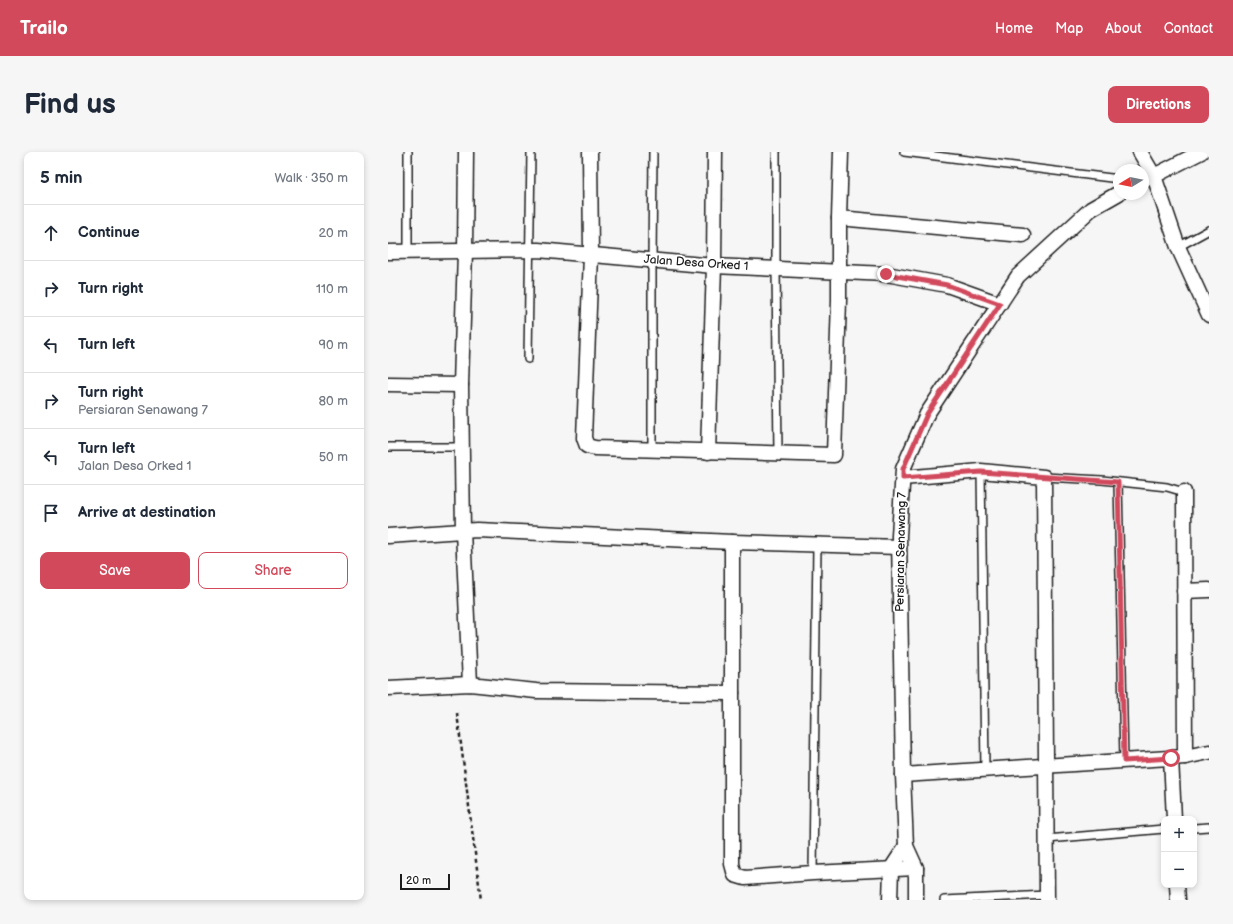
<!DOCTYPE html>
<meta charset="utf-8">
<style>
body{margin:0;font-family:"Balsamiq Sans",sans-serif;background:#f6f6f7;color:#1f2937}
.controls{position:absolute;right:12px;bottom:12px;display:grid;overflow:hidden;border-radius:8px;box-shadow:0 2px 6px #0003}
.controls button{width:36px;height:36px;display:grid;place-items:center;padding:0;border:0;border-bottom:1px solid #e0e1e3;background:#fff;color:#1f2937;font:20px sans-serif}
.compass{position:absolute;left:725px;top:12px;width:36px;height:36px;border-radius:50%;background:#fff;box-shadow:0 2px 6px #0003;rotate:260deg}
.scale{position:absolute;left:12px;bottom:10px;width:50px;box-sizing:border-box;padding-left:4px;border:2px solid #1c1c1c;border-top:0;font-size:11px;line-height:14px;white-space:nowrap;color:#1c1c1c;-webkit-text-stroke:3px #fff;paint-order:stroke}
.stop{position:absolute;width:12px;height:12px;margin:-9px;border:3px solid #d1495b;border-radius:50%;background:#fff}
.stop.end{background:#d1495b;border-color:#fff;box-shadow:0 1px 4px #0008}
.list{margin:0;padding:0;list-style:none}
h2{display:flex;justify-content:space-between;align-items:center;height:52px;margin:0;padding:0 16px;font-size:17px}
h2 small{font-size:13px;font-weight:400;color:#747a83}
.list li{display:grid;grid-template-columns:26px 1fr auto;gap:12px;align-items:center;box-sizing:border-box;height:56px;padding:0 16px;border-top:1px solid #e0e1e3}
.list b{display:block;font-size:15px;white-space:nowrap}
.list p{margin:0;font-size:13px;white-space:nowrap;color:#747a83}
.list em{font-size:13px;font-style:normal;color:#747a83}
.actions{display:flex;gap:8px;padding:12px 16px}
.actions a{flex:1;padding:9px 0;border:1px solid #d1495b;border-radius:8px;text-align:center;font-size:14px;color:#d1495b}
.actions .main{background:#d1495b;color:#fff}
.icon{flex:none;width:22px;height:22px;fill:none;stroke:currentColor;stroke-width:2;stroke-linecap:round;stroke-linejoin:round}
.map{position:relative;flex:none;width:821px;height:748px;overflow:hidden;border-radius:8px}
header{display:flex;align-items:center;gap:24px;box-sizing:border-box;height:56px;padding:0 20px;background:#d1495b;color:#fff}
header strong{font-size:19px}
nav{display:flex;gap:22px;margin-inline-start:auto;font-size:14px}
.intro{display:flex;align-items:center;justify-content:space-between;box-sizing:border-box;height:96px;padding:0 24px}
h1{margin:0;font-size:28px}
.button{padding:10px 18px;border-radius:8px;background:#d1495b;color:#fff;font-size:14px;font-weight:700}
main{display:flex;gap:24px;padding:0 24px}
aside{flex:1;background:#fff;border-radius:8px;box-shadow:0 2px 6px #0003}
.map>svg:first-child{display:block}
.lines{fill:none;stroke-linecap:round;stroke-linejoin:round}
.lane-casing{stroke:#1c1c1c;stroke-width:10}
.street-casing{stroke:#1c1c1c;stroke-width:17}
.path{stroke:#1c1c1c;stroke-width:2.5;stroke-dasharray:4 3;stroke-linecap:butt}
.lane{stroke:#fff;stroke-width:7}
.street{stroke:#fff;stroke-width:14}
.route{stroke:#d1495b;stroke-width:5}
.labels{text-anchor:middle;dominant-baseline:central;stroke-width:3.5;stroke-linejoin:round;paint-order:stroke}
.street-label{font-size:12px;fill:#1c1c1c;stroke:#fff}
</style>
<header>
<strong>Trailo</strong>
<nav><a>Home</a><a>Map</a><a>About</a><a>Contact</a></nav>
</header>
<div class="intro"><h1>Find us</h1><a class="button">Directions</a></div>
<main>
<aside>
<h2>5 min<small>Walk · 350 m</small></h2>
<ul class="list">
<li><svg class="icon" aria-label="ahead" viewBox="0 0 24 24"><path d="M12 20V5M6 11l6-6 6 6"/></svg><div><b>Continue</b></div><em>20 m</em></li>
<li><svg class="icon" aria-label="right" viewBox="0 0 24 24"><path d="M7 20v-9h11M14 6l5 5-5 5"/></svg><div><b>Turn right</b></div><em>110 m</em></li>
<li><svg class="icon" aria-label="left" viewBox="0 0 24 24"><path d="M17 20v-9H6M10 6l-5 5 5 5"/></svg><div><b>Turn left</b></div><em>90 m</em></li>
<li><svg class="icon" aria-label="right" viewBox="0 0 24 24"><path d="M7 20v-9h11M14 6l5 5-5 5"/></svg><div><b>Turn right</b><p>Persiaran Senawang 7</p></div><em>80 m</em></li>
<li><svg class="icon" aria-label="left" viewBox="0 0 24 24"><path d="M17 20v-9H6M10 6l-5 5 5 5"/></svg><div><b>Turn left</b><p>Jalan Desa Orked 1</p></div><em>50 m</em></li>
<li><svg class="icon" aria-label="arrive" viewBox="0 0 24 24"><path d="M6 21V4h12l-3 4 3 4H6"/></svg><div><b>Arrive at destination</b></div></li>
</ul>
<div class="actions"><a class="main">Save</a><a>Share</a></div>
</aside>
<div class="map">
<svg width="821" height="748" viewBox="0 0 821 748">
<rect width="100%" height="100%" fill="#f6f6f6"/>
<filter id="ink" filterUnits="userSpaceOnUse"><feTurbulence type="fractalNoise" baseFrequency=".025" numOctaves="2"/><feDisplacementMap in="SourceGraphic" scale="8" xChannelSelector="R" yChannelSelector="G"/><feConvolveMatrix kernelMatrix="1 2 1 2 8 2 1 2 1" color-interpolation-filters="sRGB"/></filter>
<g filter="url(#ink)">
<g class="lines">
<g class="lane-casing">
<g id="lane">
<path d="M388 0V116L390 302"/>
<path d="M516 0 731 27"/>
<path d="M790 95 821 78"/>
<path d="M20 100V0"/>
<path d="M140 207 143 0"/>
<path d="M0 295H74"/>
<path d="M264 298V109L265 0"/>
<path d="M593 319 597 617"/>
<path d="M656 325 714 328 779 335 796 340"/>
<path d="M730 330 736 609"/>
<path d="M806 676 821 675"/>
<path d="M659 687 776 677"/>
<path d="M425 721 429 393"/>
<path d="M556 748 659 743"/>
</g>
</g>
<g class="street-casing">
<g id="street">
<path d="M78 0 77 99 73 233 75 379 82 532"/>
<path d="M202 0 203 103 196 286 199 294 207 296 446 303 451 148V66L453 0"/>
<path d="M752 0 766 24 790 95 821 163"/>
<path d="M755 28 766 24 813 0"/>
<path d="M451 66 635 83"/>
<path d="M0 100 150 98 326 114 498 122 559 133 612 152"/>
<path d="M0 232 73 233"/>
<path d="M320 300 326 114 327 0"/>
<path d="M515 326 593 319 656 325 659 748"/>
<path d="M796 340 797 605"/>
<path d="M0 384 89 378 344 390 511 395"/>
<path d="M344 390V712L347 723 357 726 425 721 528 716"/>
<path d="M796 439 821 438"/>
<path d="M0 536 82 532 148 539 344 541"/>
<path d="M783 606 786 667"/>
<path d="M515 623 797 605 821 600"/>
<path d="M789 733 790 748"/>
<path d="M502 748 503 717 518 694"/>
<path d="M528 748V716L518 694 515 623 511 384 515 317 539 262 630 124 703 57 731 41"/>
</g>
</g>
<path class="path" d="M69 561 93 748"/>
<use href="#lane" class="lane"/>
<use href="#street" class="street"/>
</g>
</g>
<g class="lines" filter="url(#ink)">
<path class="route" d="M498 122 559 133 612 152 539 262 515 317V326L593 320 730 330 736 609 783 606"/>
</g>
<g class="labels">
<g class="street-label">
<text transform="translate(308 111) rotate(4)">Jalan Desa Orked 1</text>
<text transform="translate(513 400) rotate(-89)">Persiaran Senawang 7</text>
</g>
</g>
</svg>
<div class="controls">
<button>+</button>
<button>−</button>
</div>
<svg class="compass" viewBox="-18 -18 36 36"><path d="M0-13l5 13h-10z" fill="#e53935"/><path d="M0 13l5-13h-10z" fill="#747a83"/></svg>
<div class="scale">20 m</div>
<div class="stop" style="left:783px;top:606px"></div>
<div class="stop end" style="left:498px;top:122px"></div>
</div>
</main>
